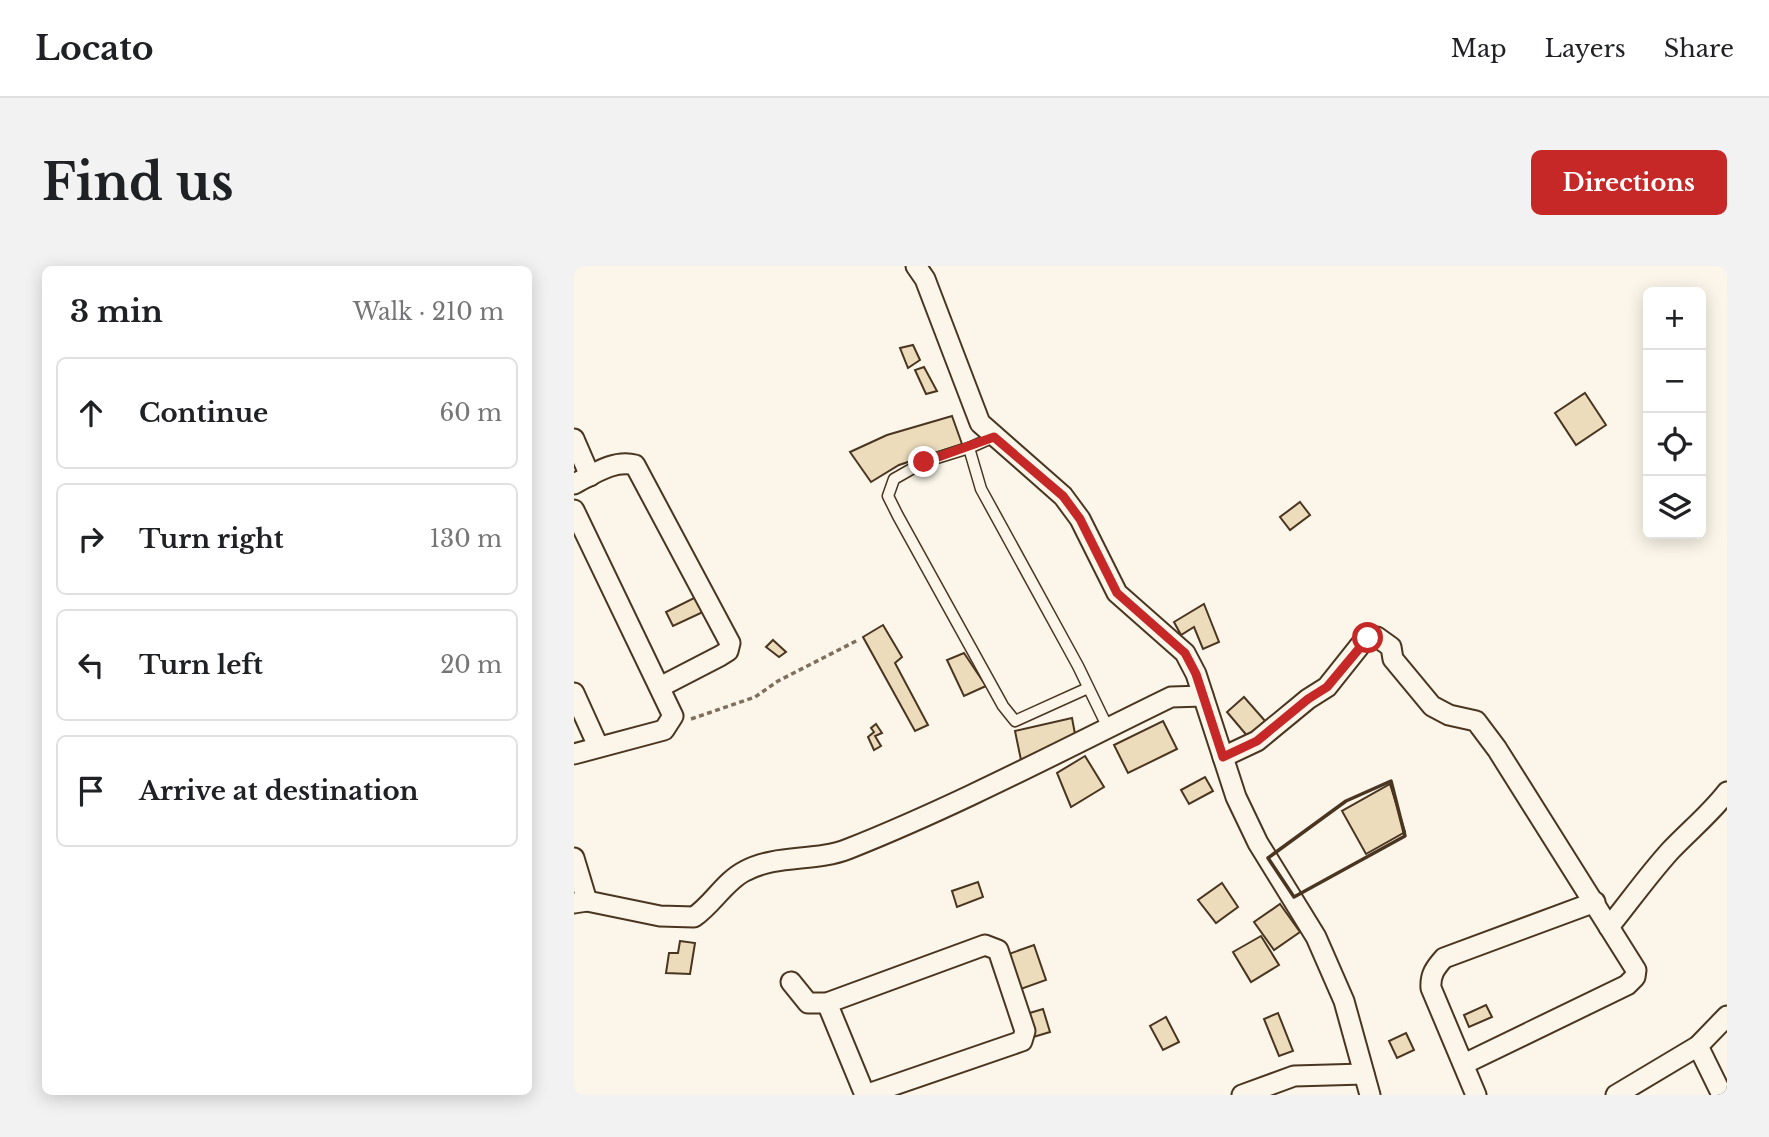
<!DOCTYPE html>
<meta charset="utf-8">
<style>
body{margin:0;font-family:"Libre Baskerville",serif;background:#f2f2f2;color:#202124}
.controls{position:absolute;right:21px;top:21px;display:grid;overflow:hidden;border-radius:10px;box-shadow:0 4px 18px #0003}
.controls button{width:63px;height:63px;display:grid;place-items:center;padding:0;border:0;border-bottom:2px solid #e0e0e0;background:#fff;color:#202124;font:35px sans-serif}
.stop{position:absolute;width:21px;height:21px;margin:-16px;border:5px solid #c62828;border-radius:50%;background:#fff}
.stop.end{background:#c62828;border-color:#fff;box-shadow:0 2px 7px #0008}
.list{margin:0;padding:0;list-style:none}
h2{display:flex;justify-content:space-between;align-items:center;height:91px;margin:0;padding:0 28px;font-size:30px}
h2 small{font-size:23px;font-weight:400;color:#757577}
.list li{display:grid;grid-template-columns:46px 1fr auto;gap:21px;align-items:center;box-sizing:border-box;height:112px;margin:0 14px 14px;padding:0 14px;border:2px solid #e0e0e0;border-radius:10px}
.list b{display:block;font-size:26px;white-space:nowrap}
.list em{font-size:23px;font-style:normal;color:#757577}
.icon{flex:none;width:38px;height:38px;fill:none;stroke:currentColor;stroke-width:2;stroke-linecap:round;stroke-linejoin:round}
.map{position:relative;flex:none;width:1153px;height:829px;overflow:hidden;border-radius:10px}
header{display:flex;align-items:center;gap:42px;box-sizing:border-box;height:98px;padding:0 35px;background:#fff;border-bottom:2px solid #e0e0e0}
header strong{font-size:33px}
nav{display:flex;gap:38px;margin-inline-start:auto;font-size:24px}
.intro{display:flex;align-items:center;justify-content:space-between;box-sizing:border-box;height:168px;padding:0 42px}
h1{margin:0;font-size:49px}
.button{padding:18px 32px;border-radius:10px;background:#c62828;color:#fff;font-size:24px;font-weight:700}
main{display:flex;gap:42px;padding:0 42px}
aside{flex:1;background:#fff;border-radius:10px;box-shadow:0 4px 18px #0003}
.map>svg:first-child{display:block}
.building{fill:#ecdcbc;stroke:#4a3520;stroke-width:2}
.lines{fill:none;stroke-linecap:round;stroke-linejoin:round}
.lane-casing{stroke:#4a3520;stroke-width:13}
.street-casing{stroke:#4a3520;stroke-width:23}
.path{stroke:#7f6f5c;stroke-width:3.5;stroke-dasharray:5 3.5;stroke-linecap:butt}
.lane{stroke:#fbf6e9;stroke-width:10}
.street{stroke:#fbf6e9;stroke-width:19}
.wall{stroke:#4a3520;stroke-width:3.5}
.route{stroke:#c62828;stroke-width:9}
</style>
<header>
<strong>Locato</strong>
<nav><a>Map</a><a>Layers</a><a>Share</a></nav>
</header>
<div class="intro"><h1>Find us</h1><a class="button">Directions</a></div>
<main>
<aside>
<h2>3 min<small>Walk · 210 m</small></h2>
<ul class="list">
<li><svg class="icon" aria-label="ahead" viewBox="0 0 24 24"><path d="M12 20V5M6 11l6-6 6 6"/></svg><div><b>Continue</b></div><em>60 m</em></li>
<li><svg class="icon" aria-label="right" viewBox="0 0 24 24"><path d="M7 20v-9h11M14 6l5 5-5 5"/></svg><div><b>Turn right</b></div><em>130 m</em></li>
<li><svg class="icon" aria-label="left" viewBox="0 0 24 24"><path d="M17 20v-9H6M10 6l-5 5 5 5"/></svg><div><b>Turn left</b></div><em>20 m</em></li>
<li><svg class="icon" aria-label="arrive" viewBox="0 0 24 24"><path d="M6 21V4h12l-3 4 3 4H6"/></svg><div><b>Arrive at destination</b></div></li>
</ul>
</aside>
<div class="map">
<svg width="1153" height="829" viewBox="0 0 1153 829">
<rect width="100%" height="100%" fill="#fbf6e9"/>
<g class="building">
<path d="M339 79 346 94 334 102 326 82Z"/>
<path d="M350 101 363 125 352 128 341 104Z"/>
<path d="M1011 127 1032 159 1002 179 981 147Z"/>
<path d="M378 150 388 178 325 199 297 216 276 186 313 169Z"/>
<path d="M726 236 736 249 716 264 706 251Z"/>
<path d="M122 331 129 346 99 360 92 346Z"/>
<path d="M630 338 645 376 629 383 620 361 607 369 600 356Z"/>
<path d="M309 359 328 391 321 397 354 459 341 465 289 371Z"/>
<path d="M199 374 212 386 205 391 192 381Z"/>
<path d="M390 387 412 420 390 430 373 394Z"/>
<path d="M670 431 692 456 675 472 653 446Z"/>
<path d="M498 452 501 468 447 494 441 465Z"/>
<path d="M589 455 603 483 554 507 540 479Z"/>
<path d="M302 458 308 467 301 470 307 480 300 484 294 471 300 466 297 462Z"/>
<path d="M511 490 530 521 497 541 483 507Z"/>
<path d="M631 511 639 525 615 538 607 524Z"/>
<path d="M816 518 831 566 792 588 768 545Z"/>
<path d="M404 616 409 631 383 641 378 625Z"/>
<path d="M648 617 664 641 642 657 624 634Z"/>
<path d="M706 638 726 666 700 684 680 656Z"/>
<path d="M687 670 705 699 677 716 659 686Z"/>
<path d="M106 675 121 677 116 708 92 707 95 687H104Z"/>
<path d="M460 679 472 714 444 724 432 689Z"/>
<path d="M912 739 918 751 895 761 890 749Z"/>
<path d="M469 743 476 766 456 772 449 749Z"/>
<path d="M704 747 719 785 705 790 690 753Z"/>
<path d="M592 751 605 776 589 784 576 760Z"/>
<path d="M832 767 840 784 823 792 815 775Z"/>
</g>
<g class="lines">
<g class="lane-casing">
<g id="lane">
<path d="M420 171 395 182 407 223 504 400 534 462"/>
<path d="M395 182 350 196 320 213 314 230 324 250 429 440 441 455 514 422"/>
</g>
</g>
<g class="street-casing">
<g id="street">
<path d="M342 0 351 13 406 157 489 230 506 253 543 327 611 387 622 408 662 531 684 577 742 671 770 735 796 829"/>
<path d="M0 173 16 210"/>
<path d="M0 218C18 209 40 193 61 199L156 377 154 385 146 390 86 421"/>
<path d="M0 244 99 450 90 464 0 488"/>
<path d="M0 427 24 480"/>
<path d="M649 491 683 475 734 433 753 421 788 377 803 371 817 381 819 393 858 440 875 449 902 455 923 483 1062 704 1061 711 1053 719 890 798"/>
<path d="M0 592 13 635"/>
<path d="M0 637 13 635 86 650 120 651C139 638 151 615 171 605 203 588 241 596 274 583 385 539 490 483 597 431L629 430"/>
<path d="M1035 661C1056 635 1075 608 1097 584 1116 564 1136 548 1153 526"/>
<path d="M217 716 234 737H253L411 679 424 684 451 765 448 775 291 829"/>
<path d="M253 737 291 829"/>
<path d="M1124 780 1148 829"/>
<path d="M668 829 720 810 790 808"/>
<path d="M902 829 857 722C856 709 861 702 870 692L1021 636"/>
<path d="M1042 829 1124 780 1153 750"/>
</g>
</g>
<path class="path" d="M117 453 181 431 204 415 284 374"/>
<use href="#lane" class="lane"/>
<use href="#street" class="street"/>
<path class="wall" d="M817 515 831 570 720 631 694 592 772 535Z"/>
</g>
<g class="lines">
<path class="route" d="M350 196 420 171 489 230 506 253 543 327 611 387 622 408 649 491 683 475 734 433 753 421 794 372"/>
</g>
</svg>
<div class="controls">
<button>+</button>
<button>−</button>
<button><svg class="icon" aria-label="locate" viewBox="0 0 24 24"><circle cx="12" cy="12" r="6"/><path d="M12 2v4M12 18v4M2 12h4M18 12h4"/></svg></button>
<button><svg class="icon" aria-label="layers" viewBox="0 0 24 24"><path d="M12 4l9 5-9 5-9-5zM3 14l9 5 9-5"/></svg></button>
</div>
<div class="stop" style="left:794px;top:372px"></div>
<div class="stop end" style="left:350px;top:196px"></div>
</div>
</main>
